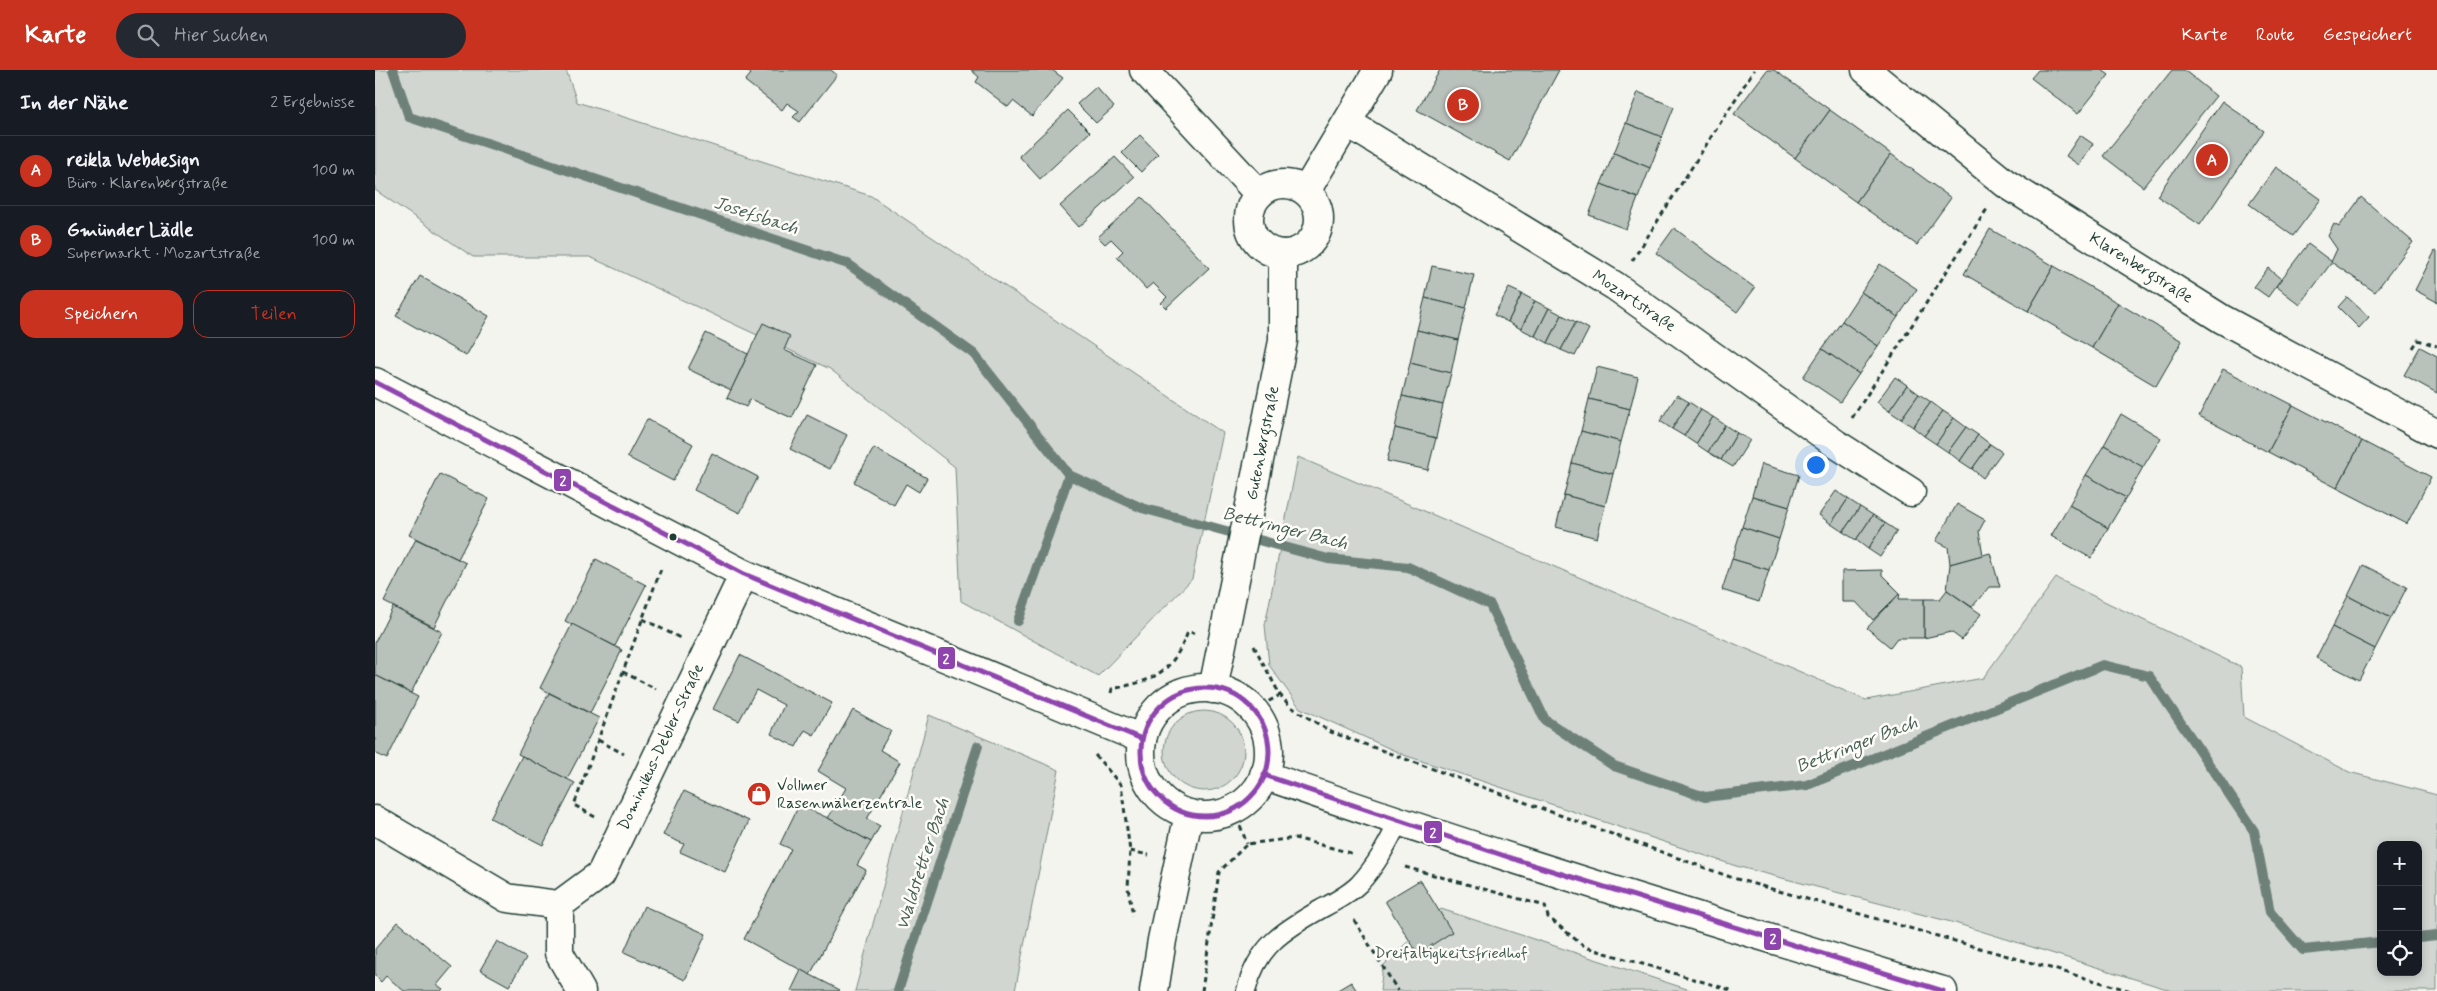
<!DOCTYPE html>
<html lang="de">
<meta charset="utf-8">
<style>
body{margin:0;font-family:Mynerve,sans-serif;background:#242831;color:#f1f3f6}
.controls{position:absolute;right:15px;bottom:15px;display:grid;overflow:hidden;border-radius:10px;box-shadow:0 2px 8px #0003}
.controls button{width:45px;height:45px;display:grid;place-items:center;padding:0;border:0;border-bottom:1px solid #363941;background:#171b24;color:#f1f3f6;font:25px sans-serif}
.you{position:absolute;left:1440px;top:394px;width:18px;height:18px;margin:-12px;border:4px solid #fff;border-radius:50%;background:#1a73e8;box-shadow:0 0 0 8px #1a73e833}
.badge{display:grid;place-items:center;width:32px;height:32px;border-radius:50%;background:#c8321e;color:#fff;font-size:16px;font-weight:700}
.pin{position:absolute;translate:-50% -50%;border:2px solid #fff;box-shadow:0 1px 5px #0006}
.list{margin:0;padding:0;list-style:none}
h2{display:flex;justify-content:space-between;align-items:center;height:65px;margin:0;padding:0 20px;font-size:21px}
h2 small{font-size:16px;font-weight:400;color:#9ea1a6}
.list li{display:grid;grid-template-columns:32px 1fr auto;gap:15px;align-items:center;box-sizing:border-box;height:70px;padding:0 20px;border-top:1px solid #363941}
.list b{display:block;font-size:19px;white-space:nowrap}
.list p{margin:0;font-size:16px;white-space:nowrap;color:#9ea1a6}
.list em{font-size:16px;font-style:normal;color:#9ea1a6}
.actions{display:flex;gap:10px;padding:15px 20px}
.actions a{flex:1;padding:11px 0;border:1px solid #c8321e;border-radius:15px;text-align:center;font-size:18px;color:#c8321e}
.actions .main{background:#c8321e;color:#fff}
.icon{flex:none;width:28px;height:28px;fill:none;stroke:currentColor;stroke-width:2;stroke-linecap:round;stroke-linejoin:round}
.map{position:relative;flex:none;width:2062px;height:921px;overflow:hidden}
header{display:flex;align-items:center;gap:30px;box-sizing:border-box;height:70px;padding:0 25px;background:#c8321e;color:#fff}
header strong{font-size:24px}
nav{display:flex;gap:28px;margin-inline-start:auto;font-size:18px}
.search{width:350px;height:45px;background:#242831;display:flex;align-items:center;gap:12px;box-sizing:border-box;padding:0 18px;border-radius:28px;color:#9ea1a6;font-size:19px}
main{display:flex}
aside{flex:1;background:#171b24}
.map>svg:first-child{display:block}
.green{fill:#d1d6d1;stroke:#788a82;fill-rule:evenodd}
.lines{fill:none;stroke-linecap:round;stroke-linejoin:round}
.stream{stroke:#6e8179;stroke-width:10}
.building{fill:#b9c1bb;stroke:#1f3d34}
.service-casing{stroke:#1f3d34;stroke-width:21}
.minor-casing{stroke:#1f3d34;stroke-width:31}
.tertiary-casing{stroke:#1f3d34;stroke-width:31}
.secondary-casing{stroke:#1f3d34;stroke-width:31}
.path{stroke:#1f3d34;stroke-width:3;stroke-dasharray:5 4;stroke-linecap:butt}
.service{stroke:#fdfcf7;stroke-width:18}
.minor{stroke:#fdfcf7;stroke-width:28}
.tertiary{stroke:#fdfcf7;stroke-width:28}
.secondary{stroke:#fdfcf7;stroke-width:28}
.bus-1-casing{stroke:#fdfcf7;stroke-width:9}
.bus-1{stroke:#8e44ad;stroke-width:5}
.bus-dot{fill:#1f3d34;stroke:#fdfcf7;stroke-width:2}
.labels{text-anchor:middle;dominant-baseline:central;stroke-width:5;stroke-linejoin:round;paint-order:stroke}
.street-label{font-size:16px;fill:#1f3d34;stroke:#fdfcf7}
.poi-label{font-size:16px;fill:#1f3d34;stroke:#fdfcf7;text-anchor:start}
.park-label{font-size:16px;fill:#435c53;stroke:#fdfcf7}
.water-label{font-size:18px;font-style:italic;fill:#475f56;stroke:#fdfcf7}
.line-badge{stroke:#fdfcf7;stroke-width:2}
.badge-label{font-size:14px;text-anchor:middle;font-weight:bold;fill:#fff}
</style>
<header>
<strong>Karte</strong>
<div class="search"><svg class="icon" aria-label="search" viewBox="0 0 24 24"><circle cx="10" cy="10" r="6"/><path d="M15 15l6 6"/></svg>Hier suchen</div>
<nav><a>Karte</a><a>Route</a><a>Gespeichert</a></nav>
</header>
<main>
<aside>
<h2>In der Nähe<small>2 Ergebnisse</small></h2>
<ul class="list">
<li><span class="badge">A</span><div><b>reikla Webdesign</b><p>Büro · Klarenbergstraße</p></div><em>100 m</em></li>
<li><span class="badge">B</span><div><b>Gmünder Lädle</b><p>Supermarkt · Mozartstraße</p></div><em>100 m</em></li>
</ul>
<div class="actions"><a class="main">Speichern</a><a>Teilen</a></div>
</aside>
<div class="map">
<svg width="2062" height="921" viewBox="0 0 2062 921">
<rect width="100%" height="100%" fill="#f4f4ef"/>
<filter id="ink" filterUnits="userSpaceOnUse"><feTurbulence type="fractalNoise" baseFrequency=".02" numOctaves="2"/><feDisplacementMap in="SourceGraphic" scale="10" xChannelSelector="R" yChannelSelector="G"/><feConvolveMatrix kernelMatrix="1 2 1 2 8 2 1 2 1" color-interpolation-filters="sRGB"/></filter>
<g filter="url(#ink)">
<g class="green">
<path d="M0 0H191L202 32 496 126 848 363 817 509 723 606 586 531 580 397 455 299 215 187H98L0 120Z"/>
<path d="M923 387 1491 630 1608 608 1681 508 1866 597 1869 647 1974 702 2062 725V921H1798L1580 853 1361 796 1029 685 925 638 894 595 890 555ZM2006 775H2043V902H2006Z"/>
<circle cx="829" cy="681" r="40"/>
<path d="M554 645 684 700 640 921H480Z"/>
<path d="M1066 839 1318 921H1005L1008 896Z"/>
</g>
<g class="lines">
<g class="stream">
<path d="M18 0 34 47 473 194 599 284 694 405 767 438 953 489 1033 497 1115 535 1170 650 1239 696 1330 727 1432 715 1728 595 1774 606 1879 761 1895 842 1928 880 2006 872"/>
<path d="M643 551 694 405"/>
<path d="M2043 868 2062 866"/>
<path d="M523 921 603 676"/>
</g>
</g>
<g class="building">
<path d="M371 0H456L462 5 425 52 418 47 424 41 412 33 407 40 370 11 376 4Z"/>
<path d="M596 0H677L688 8 657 46 638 31 633 37 601 12 604 7Z"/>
<path d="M1065 0H1184L1135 91 1042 40Z"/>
<path d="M1392 0H1399L1455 40 1420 88 1359 44Z"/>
<path d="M1663 0H1727L1734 5 1703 44 1656 8Z"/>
<path d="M1797 0H1809L1841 26 1768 117 1728 86Z"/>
<path d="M721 17 739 37 721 53 702 34Z"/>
<path d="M1263 22 1299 37 1287 67 1251 53Z"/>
<path d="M1847 31 1889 61 1825 155 1782 126Z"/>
<path d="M693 40 715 62 665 109 644 86Z"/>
<path d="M1455 40 1516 84 1481 132 1420 88Z"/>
<path d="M1251 53 1287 67 1275 98 1239 83Z"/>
<path d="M765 65 783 84 766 102 747 83Z"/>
<path d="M1705 65 1718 74 1704 95 1691 86Z"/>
<path d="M1239 83 1275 98 1263 128 1226 114Z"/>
<path d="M1516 84 1576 128 1542 175 1481 132Z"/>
<path d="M740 87 759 107 704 157 685 136Z"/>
<path d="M1901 97 1946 129 1918 166 1874 134Z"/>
<path d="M1226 114 1263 128 1251 159 1214 145Z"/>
<path d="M767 127 834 198 791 238 786 233 792 227 778 213 771 219 742 187 748 181 736 169 730 174 723 167Z"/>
<path d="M1986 127 2038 172 2000 222 1956 192 1962 179 1953 166 1959 154 1964 157Z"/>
<path d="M1299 158 1380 218 1362 242 1281 183Z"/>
<path d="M1615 159 1679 196 1653 241 1589 204Z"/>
<path d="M1933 174 1957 192 1925 235 1901 216Z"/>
<path d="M2060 181 2062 182V232L2040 220Z"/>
<path d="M1505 194 1542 219 1523 247 1486 222Z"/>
<path d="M1057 196 1099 205 1091 238 1050 228Z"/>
<path d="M1679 196 1743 233 1717 278 1653 241Z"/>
<path d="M1893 198 1906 209 1893 227 1879 217Z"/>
<path d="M45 206 114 246 91 286 21 246Z"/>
<path d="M1134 218 1147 224 1133 252 1119 245Z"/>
<path d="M1486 222 1523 247 1503 276 1467 251Z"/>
<path d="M1147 224 1160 231 1146 259 1133 252Z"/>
<path d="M1972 227 1994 247 1984 258 1963 237Z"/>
<path d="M1050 228 1091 238 1083 270 1042 260Z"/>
<path d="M1160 231 1174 238 1160 266 1146 259Z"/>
<path d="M1743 233 1807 271 1781 316 1717 278Z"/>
<path d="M1174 238 1187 245 1173 273 1160 266Z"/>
<path d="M1187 245 1201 252 1186 280 1173 273Z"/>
<path d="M1467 251 1503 276 1484 304 1447 279Z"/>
<path d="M1201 252 1214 259 1200 286 1186 280Z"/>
<path d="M388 253 415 266 409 280 442 295 417 348 375 329 371 337 352 328Z"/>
<path d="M1042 260 1083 270 1076 303 1035 293Z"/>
<path d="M331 263 373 284 356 320 313 299Z"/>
<path d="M2045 277 2062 286V323L2029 305Z"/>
<path d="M1447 279 1484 304 1465 332 1428 307Z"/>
<path d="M1035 293 1076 303 1068 335 1027 326Z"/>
<path d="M1222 297 1263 307 1255 339 1214 329Z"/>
<path d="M1848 299 1918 335 1893 382 1824 346Z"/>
<path d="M1520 307 1532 315 1514 341 1502 332Z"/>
<path d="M1532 315 1544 324 1526 349 1514 341Z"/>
<path d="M1544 324 1556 332 1538 357 1526 349Z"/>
<path d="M1302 325 1314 332 1297 359 1285 351Z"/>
<path d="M1027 326 1068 335 1061 368 1020 358Z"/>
<path d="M1214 329 1255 339 1246 372 1206 361Z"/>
<path d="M1314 332 1326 340 1309 366 1297 359Z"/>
<path d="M1556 332 1568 341 1549 366 1538 357Z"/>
<path d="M1918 335 1987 371 1962 418 1893 382Z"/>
<path d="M1326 340 1338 347 1321 374 1309 366Z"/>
<path d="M1568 341 1579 348 1561 374 1549 366Z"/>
<path d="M1746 344 1786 368 1768 397 1729 375Z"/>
<path d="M432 345 472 365 455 399 415 379Z"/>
<path d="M1338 347 1350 355 1333 382 1321 374Z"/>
<path d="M1579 348 1591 357 1573 382 1561 374Z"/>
<path d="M272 349 318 374 298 411 252 387Z"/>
<path d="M1350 355 1362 363 1346 390 1333 382Z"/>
<path d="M1591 357 1603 365 1585 391 1573 382Z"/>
<path d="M1020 358 1061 368 1053 400 1012 391Z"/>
<path d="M1206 361 1246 372 1238 404 1197 393Z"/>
<path d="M1362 363 1375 370 1358 397 1346 390Z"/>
<path d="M1603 365 1615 374 1597 399 1585 391Z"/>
<path d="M1987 371 2056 407 2032 454 1962 418Z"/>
<path d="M1615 374 1627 382 1608 408 1597 399Z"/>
<path d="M1729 375 1768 397 1751 428 1711 405Z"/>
<path d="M499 378 552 408 544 422 531 414 519 435 479 412Z"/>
<path d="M337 383 383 407 365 443 319 420Z"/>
<path d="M1197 393 1238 404 1230 436 1189 425Z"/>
<path d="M1386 394 1424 405 1414 437 1377 426Z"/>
<path d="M65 404 114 429 83 489 34 465Z"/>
<path d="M1711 405 1751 428 1733 458 1694 435Z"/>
<path d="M1461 421 1473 429 1456 454 1444 445Z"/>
<path d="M1189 425 1230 436 1222 468 1181 457Z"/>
<path d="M1377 426 1414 437 1404 469 1367 457Z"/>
<path d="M1473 429 1485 437 1468 462 1456 454Z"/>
<path d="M1582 434 1610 450 1604 461 1608 485 1575 494 1573 477 1561 471Z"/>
<path d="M1694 435 1733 458 1716 488 1676 466Z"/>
<path d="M1485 437 1498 445 1481 470 1468 462Z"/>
<path d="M1498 445 1510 453 1493 479 1481 470Z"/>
<path d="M1510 453 1522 461 1505 487 1493 479Z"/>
<path d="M1367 457 1404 469 1394 500 1357 489Z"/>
<path d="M41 469 91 493 59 557 9 532Z"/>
<path d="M1615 483 1625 517H1614L1597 537 1572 520 1575 494Z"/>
<path d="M221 489 271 515 240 576 190 551Z"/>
<path d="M1357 489 1394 500 1384 532 1347 520Z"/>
<path d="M1988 495 2032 517 2016 548 1973 526Z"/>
<path d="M1507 500V505L1525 523 1498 550 1481 532H1467V501Z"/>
<path d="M1572 520 1606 544 1587 570 1576 562 1549 568V529H1565Z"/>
<path d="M1525 523 1524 529H1549V568H1522L1515 577 1492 558Z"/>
<path d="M1973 526 2016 548 2000 579 1957 557Z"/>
<path d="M18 537 67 562 36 623 0 605V572Z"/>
<path d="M197 554 247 580 215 643 165 618Z"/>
<path d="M1957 557 2000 579 1984 610 1941 588Z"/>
<path d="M365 585 457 633 439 665 430 660 421 677 396 664 409 635 381 620 364 651 338 639Z"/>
<path d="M0 605 43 627 12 689 0 683Z"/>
<path d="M174 623 224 648 192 709 143 684Z"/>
<path d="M478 640 516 661 505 680 525 692 492 749 505 756 496 772 453 748 471 718 443 701Z"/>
<path d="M147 686 200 713 168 775 115 748Z"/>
<path d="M309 721 374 751 350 802 305 782 309 774 288 765Z"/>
<path d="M424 735 453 748 496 772 482 795 491 800 435 905 369 869 416 779 405 774Z"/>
<path d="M1045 810 1077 862 1043 884 1010 831Z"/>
<path d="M269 836 331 864 310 910 249 882Z"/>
<path d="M23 852 77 897 62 915 68 919 66 921H29L11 906 6 912 0 906V879Z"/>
<path d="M122 871 151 888 134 916 105 900Z"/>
<path d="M426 900 465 920 464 921H416Z"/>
<path d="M976 912 982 921H961Z"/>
</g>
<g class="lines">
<g class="service-casing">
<path id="service" d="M871 921C882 877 907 861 946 839 959 832 973 825 984 814 1001 796 1012 775 1023 753"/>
</g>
<g class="minor-casing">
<g id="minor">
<path d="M769 0 884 124"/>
<path d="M1491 0 1630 113 1847 249 2062 364"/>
<path d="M973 53 1240 216 1461 374 1536 422"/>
<circle cx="909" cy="149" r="35"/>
<path d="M931 121 1003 0"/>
<path d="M838 619 908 271V184"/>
<path d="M0 750 132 828 184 835 226 804 369 504"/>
<path d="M184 835V883L206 921"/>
</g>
</g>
<g class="tertiary-casing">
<path id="tertiary" d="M779 921 787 870 814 744"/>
</g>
<g class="secondary-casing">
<g id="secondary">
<path d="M0 312 369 504 767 669"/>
<circle cx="830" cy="682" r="64"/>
<path d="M889 705C1113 784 1340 852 1568 921"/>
</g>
</g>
<g class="path">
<path d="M1257 191 1379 0"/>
<path d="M2038 278 2043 270 2062 276"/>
<path d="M1477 348 1612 139"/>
<path d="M268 549 305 568"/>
<path d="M879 576 905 625 916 637 956 662 1358 808 1756 921"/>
<path d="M248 602 281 619"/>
<path d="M736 623 737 619C780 610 796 604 813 562L819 563"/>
<path d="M878 640 905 625"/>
<path d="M223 670 249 684"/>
<path d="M720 685 746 715 755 781 753 818 758 846"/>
<path d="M859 739 872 774"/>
<path d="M220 747 199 735 287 496"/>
<path d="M755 781 774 785"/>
<path d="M1030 797 1170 836 1173 847 1210 877 1359 921"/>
<path d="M979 850 1023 921"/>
<path d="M827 921 844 802 872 774 920 768 976 783"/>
</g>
<use href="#service" class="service"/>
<use href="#minor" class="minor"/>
<use href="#tertiary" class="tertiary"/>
<use href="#secondary" class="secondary"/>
<g class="bus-1-casing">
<g id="bus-1">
<path d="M0 312 369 504 767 669"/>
<circle cx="830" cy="682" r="64"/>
<path d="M889 705 1142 790 1568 921"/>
</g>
</g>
<use href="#bus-1" class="bus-1"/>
</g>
</g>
<defs>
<g id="shop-disc" transform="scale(1.25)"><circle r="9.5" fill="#c8321e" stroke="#fdfcf7"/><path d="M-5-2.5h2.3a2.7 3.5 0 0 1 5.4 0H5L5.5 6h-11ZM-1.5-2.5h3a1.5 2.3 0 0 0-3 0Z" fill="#fff"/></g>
</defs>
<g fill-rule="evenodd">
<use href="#shop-disc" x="384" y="724"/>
</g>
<circle class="bus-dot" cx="298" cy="467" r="4.5"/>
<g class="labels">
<g class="street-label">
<text transform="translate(1766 198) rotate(32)">Klarenbergstraße</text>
<text transform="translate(1259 231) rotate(34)">Mozartstraße</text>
<text transform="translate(888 373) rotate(-79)">Gutenbergstraße</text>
<text transform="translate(286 677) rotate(-65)">Dominikus-Debler-Straße</text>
</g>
<g class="poi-label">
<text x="402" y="715">Vollmer<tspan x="402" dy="18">Rasenmäherzentrale</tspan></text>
</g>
<g class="park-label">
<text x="1076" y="883">Dreifaltigkeitsfriedhof</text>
</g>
<g class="water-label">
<text transform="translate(381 146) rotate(18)">Josefsbach</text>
<text transform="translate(910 459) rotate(14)">Bettringer Bach</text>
<text transform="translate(1482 675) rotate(-21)">Bettringer Bach</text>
<text transform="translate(548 794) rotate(-72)">Waldstetter Bach</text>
</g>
</g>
<g class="line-badge">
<rect x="178" y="398" width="19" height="24" rx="5" fill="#8e44ad"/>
<rect x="562" y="576" width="19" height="24" rx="5" fill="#8e44ad"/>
<rect x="1048" y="750" width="20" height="24" rx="5" fill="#8e44ad"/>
<rect x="1388" y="857" width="19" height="24" rx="5" fill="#8e44ad"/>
</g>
<g class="badge-label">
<text x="188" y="415">2</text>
<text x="571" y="593">2</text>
<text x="1058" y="767">2</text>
<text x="1398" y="873">2</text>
</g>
</svg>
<div class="controls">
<button>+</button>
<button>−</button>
<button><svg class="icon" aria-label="locate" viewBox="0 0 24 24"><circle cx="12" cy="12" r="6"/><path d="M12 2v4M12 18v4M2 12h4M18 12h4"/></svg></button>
</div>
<div class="you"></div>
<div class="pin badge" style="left:1837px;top:90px">A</div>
<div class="pin badge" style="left:1088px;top:35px">B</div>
</div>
</main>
